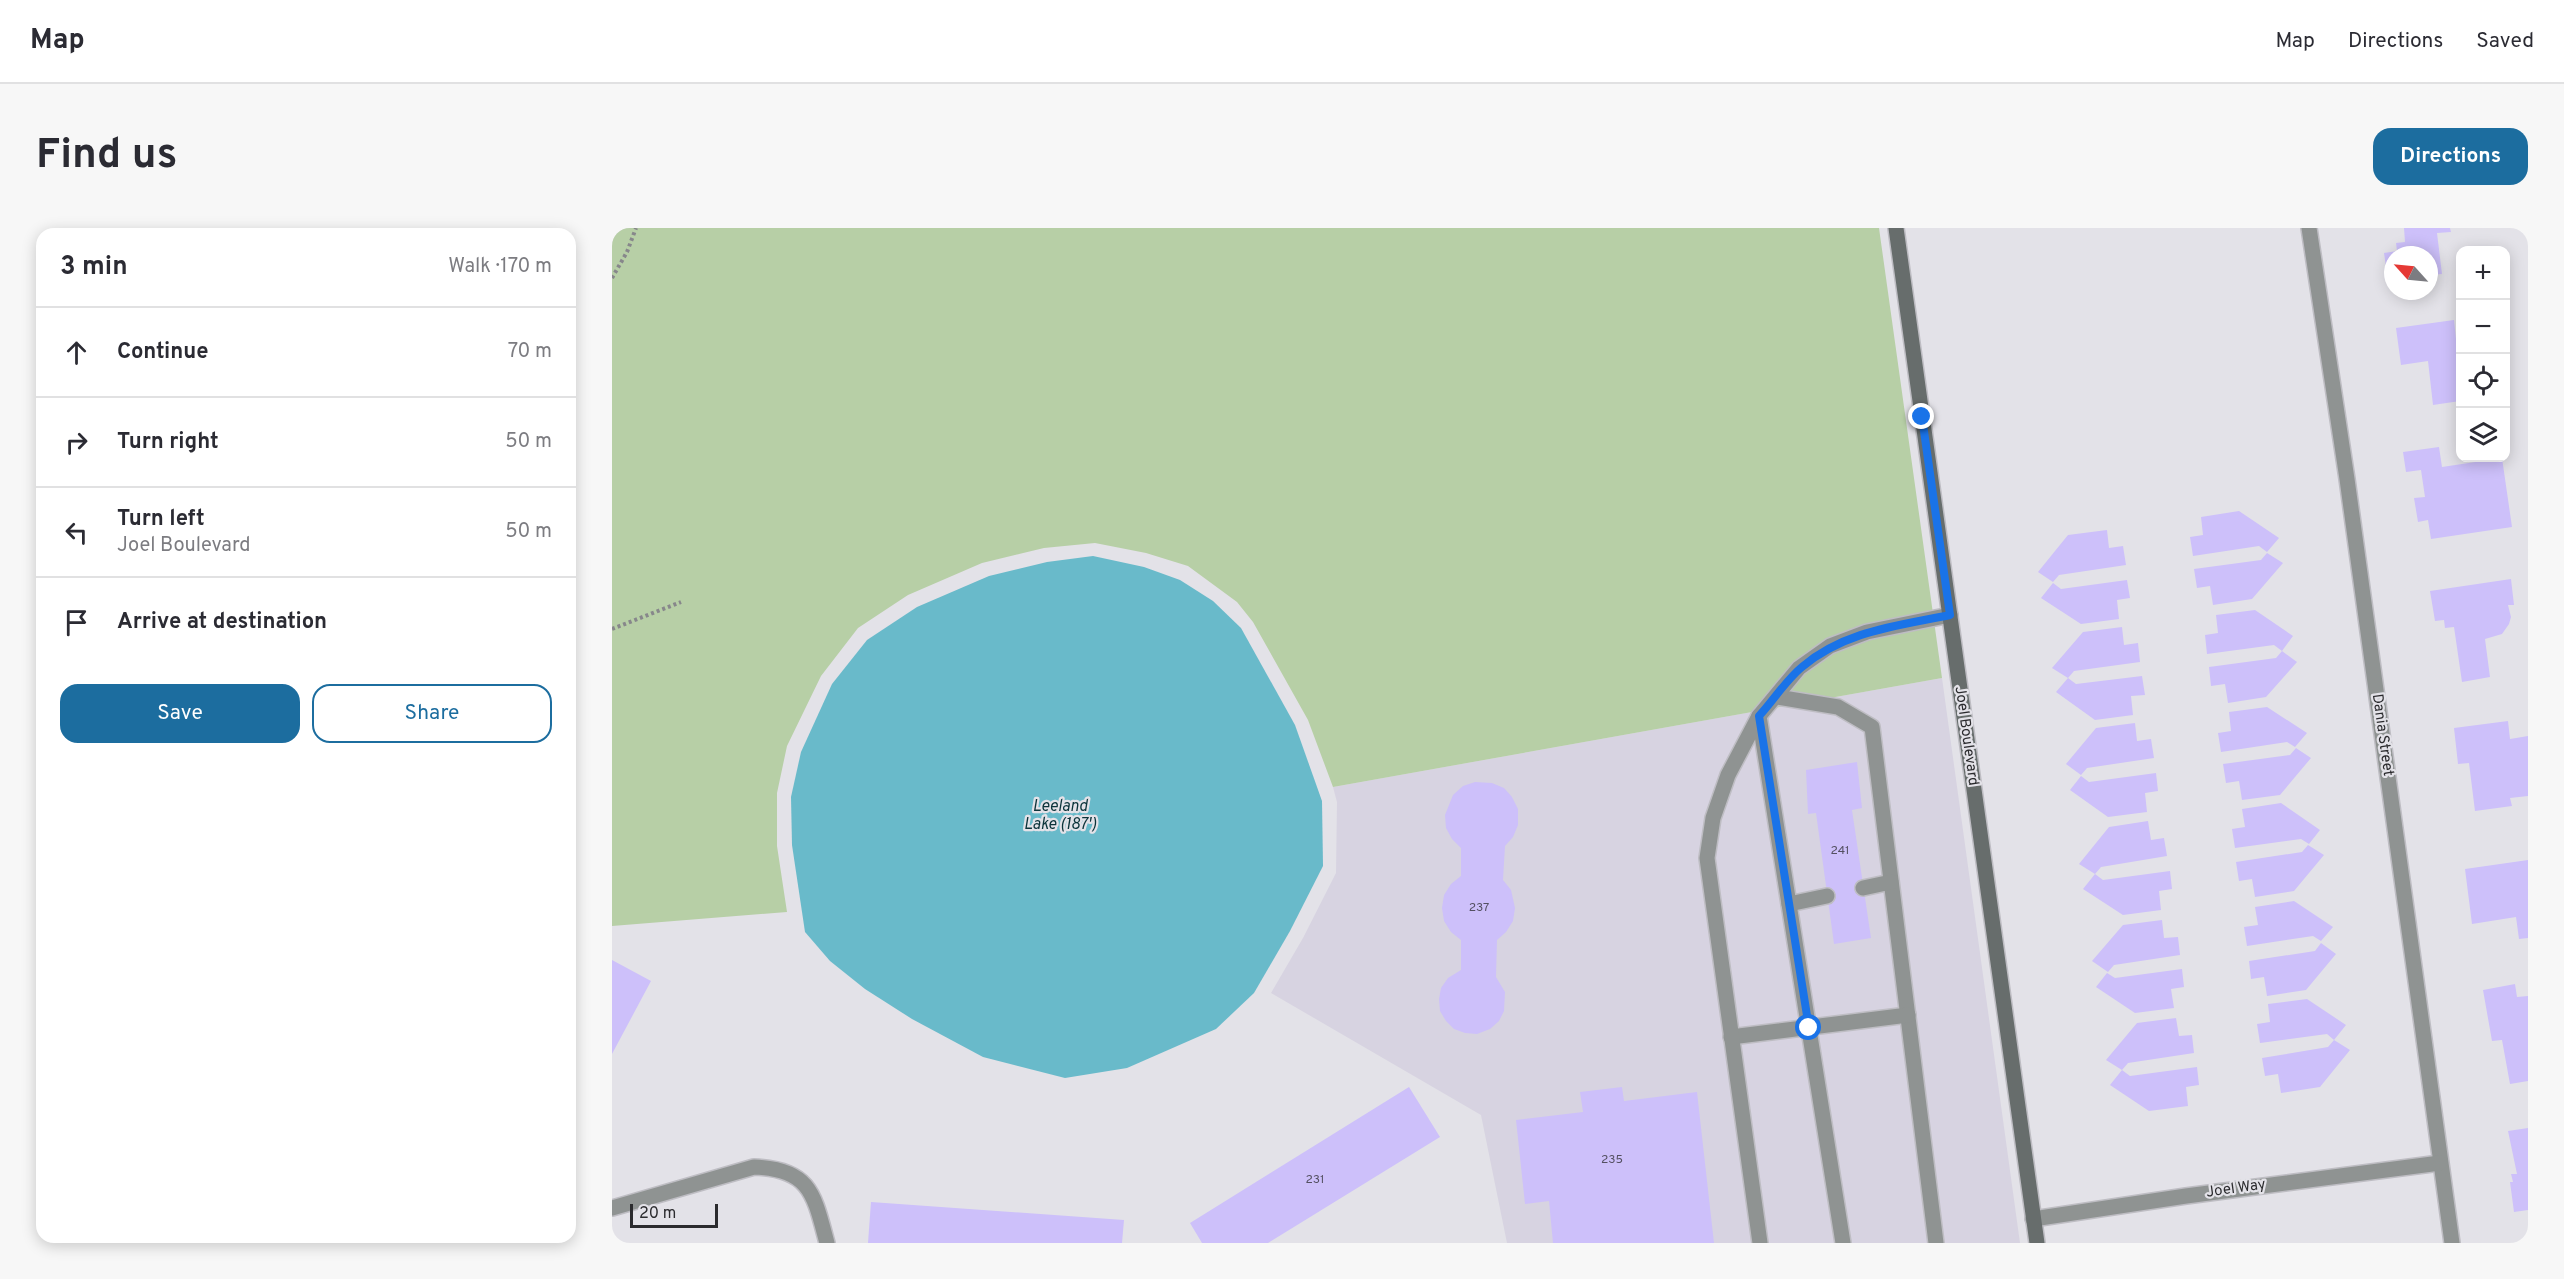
<!DOCTYPE html>
<meta charset="utf-8">
<style>
body{margin:0;font-family:Overpass,sans-serif;background:#f7f7f7;color:#2b2b33}
.controls{position:absolute;right:18px;top:18px;display:grid;overflow:hidden;border-radius:12px;box-shadow:0 3px 15px #0003}
.controls button{width:54px;height:54px;display:grid;place-items:center;padding:0;border:0;border-bottom:2px solid #e1e1e2;background:#fff;color:#2b2b33;font:30px sans-serif}
.compass{position:absolute;left:1772px;top:18px;width:54px;height:54px;border-radius:50%;background:#fff;box-shadow:0 3px 15px #0003;rotate:297deg}
.scale{position:absolute;left:18px;bottom:15px;width:88px;box-sizing:border-box;padding-left:6px;border:3px solid #2b2b2e;border-top:0;font-size:16px;line-height:21px;white-space:nowrap;color:#2b2b2e;-webkit-text-stroke:4px #e3e2e8;paint-order:stroke}
.stop{position:absolute;width:18px;height:18px;margin:-14px;border:4px solid #1a73e8;border-radius:50%;background:#fff}
.stop.end{background:#1a73e8;border-color:#fff;box-shadow:0 2px 6px #0008}
.list{margin:0;padding:0;list-style:none}
h2{display:flex;justify-content:space-between;align-items:center;height:78px;margin:0;padding:0 24px;font-size:26px}
h2 small{font-size:20px;font-weight:400;color:#7c7c81}
.list li{display:grid;grid-template-columns:39px 1fr auto;gap:18px;align-items:center;box-sizing:border-box;height:90px;padding:0 24px;border-top:2px solid #e1e1e2}
.list b{display:block;font-size:22px;white-space:nowrap}
.list p{margin:0;font-size:20px;white-space:nowrap;color:#7c7c81}
.list em{font-size:20px;font-style:normal;color:#7c7c81}
.actions{display:flex;gap:12px;padding:18px 24px}
.actions a{flex:1;padding:14px 0;border:2px solid #1c6d9f;border-radius:18px;text-align:center;font-size:21px;color:#1c6d9f}
.actions .main{background:#1c6d9f;color:#fff}
.icon{flex:none;width:33px;height:33px;fill:none;stroke:currentColor;stroke-width:2;stroke-linecap:round;stroke-linejoin:round}
.map{position:relative;flex:none;width:1916px;height:1015px;overflow:hidden;border-radius:18px}
header{display:flex;align-items:center;gap:36px;box-sizing:border-box;height:84px;padding:0 30px;background:#fff;border-bottom:2px solid #e1e1e2}
header strong{font-size:28px}
nav{display:flex;gap:33px;margin-inline-start:auto;font-size:21px}
.intro{display:flex;align-items:center;justify-content:space-between;box-sizing:border-box;height:144px;padding:0 36px}
h1{margin:0;font-size:42px}
.button{padding:15px 27px;border-radius:18px;background:#1c6d9f;color:#fff;font-size:21px;font-weight:700}
main{display:flex;gap:36px;padding:0 36px}
aside{flex:1;background:#fff;border-radius:18px;box-shadow:0 3px 15px #0003}
.map>svg:first-child{display:block}
.built{fill:#d7d3e1}
.green{fill:#b7cfa6}
.water{fill:#69baca}
.building{fill:#cdc0fa}
.lines{fill:none;stroke-linecap:round;stroke-linejoin:round}
.service-casing{stroke:#bebdc3;stroke-width:18}
.minor-casing{stroke:#bebdc3;stroke-width:18}
.secondary-casing{stroke:#bebdc3;stroke-width:18}
.path{stroke:#87878b;stroke-width:4;stroke-dasharray:3 3;stroke-linecap:butt}
.service{stroke:#8f9392;stroke-width:15}
.minor{stroke:#8f9392;stroke-width:15}
.secondary{stroke:#676d6c;stroke-width:15}
.route{stroke:#1a73e8;stroke-width:8}
.labels{text-anchor:middle;dominant-baseline:central;stroke-width:4.5;stroke-linejoin:round;paint-order:stroke}
.number-label{font-size:12px;fill:#545061}
.street-label{font-size:15px;fill:#2b2b2e;stroke:#e3e2e8}
.water-label{font-size:16px;font-style:italic;fill:#0b333a;stroke:#e3e2e8}
</style>
<header>
<strong>Map</strong>
<nav><a>Map</a><a>Directions</a><a>Saved</a></nav>
</header>
<div class="intro"><h1>Find us</h1><a class="button">Directions</a></div>
<main>
<aside>
<h2>3 min<small>Walk · 170 m</small></h2>
<ul class="list">
<li><svg class="icon" aria-label="ahead" viewBox="0 0 24 24"><path d="M12 20V5M6 11l6-6 6 6"/></svg><div><b>Continue</b></div><em>70 m</em></li>
<li><svg class="icon" aria-label="right" viewBox="0 0 24 24"><path d="M7 20v-9h11M14 6l5 5-5 5"/></svg><div><b>Turn right</b></div><em>50 m</em></li>
<li><svg class="icon" aria-label="left" viewBox="0 0 24 24"><path d="M17 20v-9H6M10 6l-5 5 5 5"/></svg><div><b>Turn left</b><p>Joel Boulevard</p></div><em>50 m</em></li>
<li><svg class="icon" aria-label="arrive" viewBox="0 0 24 24"><path d="M6 21V4h12l-3 4 3 4H6"/></svg><div><b>Arrive at destination</b></div></li>
</ul>
<div class="actions"><a class="main">Save</a><a>Share</a></div>
</aside>
<div class="map">
<svg width="1916" height="1015" viewBox="0 0 1916 1015">
<rect width="100%" height="100%" fill="#e3e2e8"/>
<path class="built" d="M1330 450 1408 1015H895L869 887 659 765 691 710 724 645 725 574 721 559Z"/>
<path class="green" d="M0 0H1267L1330 450 721 559 696 492 641 394 625 374 576 338 534 325 483 315 432 320 370 335 296 367 246 400 209 448 175 518 165 565V618L175 684 0 698Z"/>
<path class="water" d="M481 328 532 339 568 352 601 373 629 400 683 497 710 573 711 638 678 703 642 765 604 801 515 840 453 850 371 829 300 791 253 761 218 733 193 704 180 617 179 569 189 524 220 456 255 412 305 379 377 348 435 334Z"/>
<g class="building">
<path d="M1792 0H1838L1839 4 1825 5 1830 46 1817 47V27H1781V52L1776 53 1772 25 1785 23 1784 15 1793 14Z"/>
<path d="M1842 92 1844 111 1848 110V173L1821 177 1816 133 1789 137 1784 100Z"/>
<path d="M1827 219 1830 239 1890 230 1900 299 1819 311 1816 292 1806 294 1802 270 1813 269 1809 242 1794 244 1791 224Z"/>
<path d="M1627 283 1667 310 1655 324 1647 318 1581 328 1578 309 1591 307 1589 289Z"/>
<path d="M1495 302 1497 320 1511 318 1514 337 1447 347 1441 354 1426 344 1456 307Z"/>
<path d="M1655 325 1671 335 1640 371 1601 377 1598 358 1585 360 1582 341 1649 332Z"/>
<path d="M1899 351 1902 377H1896L1899 389 1897 396 1890 406 1873 411 1878 449 1850 454 1842 399 1833 400 1832 392 1823 393 1818 363Z"/>
<path d="M1515 352 1518 370 1505 372 1507 391 1469 396 1429 370 1441 355 1449 361Z"/>
<path d="M1643 382 1681 408 1670 423 1662 417 1595 426 1593 407 1606 405 1604 387Z"/>
<path d="M1510 399 1512 417 1526 415 1528 434 1462 443 1456 450 1440 440 1471 404Z"/>
<path d="M1670 423 1685 434 1654 469 1616 475 1613 456 1599 458 1597 439 1664 430Z"/>
<path d="M1530 448 1533 467 1519 468 1521 487 1483 492 1444 464 1456 450 1464 456Z"/>
<path d="M1655 479 1695 505 1683 519 1675 514 1609 524 1606 505 1619 503 1617 484Z"/>
<path d="M1896 493 1898 511 1916 508V568L1898 570 1900 578 1863 583 1857 535 1846 536 1842 500Z"/>
<path d="M1523 495 1525 513 1539 511 1542 530 1475 540 1469 547 1454 536 1484 500Z"/>
<path d="M1684 520 1699 530 1668 567 1630 572 1627 553 1614 555 1611 536 1678 527Z"/>
<path d="M1245 534 1250 580 1240 582 1259 710 1222 716 1204 585 1196 586 1194 542Z"/>
<path d="M1544 545 1546 563 1533 565 1535 584 1496 589 1458 562 1469 548 1477 554Z"/>
<path d="M863 554 880 555 892 560 900 569 906 581V597L901 609 893 618 891 652 899 662 903 680 901 693 894 704 885 712 884 749 893 764 892 783 887 793 878 801 865 806 853 805 842 801 834 793 828 783 827 771 829 760 836 750 849 742V712L839 704 832 693 830 680 832 667 839 656 849 648V620L840 611 834 600 833 587 841 567 851 558Z"/>
<path d="M1669 575 1708 602 1697 616 1689 611 1623 620 1620 601 1633 599 1630 581Z"/>
<path d="M1536 593 1539 612 1552 610 1555 628 1489 639 1483 646 1467 636 1497 599Z"/>
<path d="M1696 617 1712 627 1682 663 1643 669 1640 651 1627 653 1624 634 1690 624Z"/>
<path d="M1916 632V710L1907 711 1904 689 1860 696 1853 641Z"/>
<path d="M1558 643 1560 661 1547 663 1549 682 1511 687 1471 661 1483 646 1491 652Z"/>
<path d="M1682 673 1721 699 1709 713 1701 708 1635 718 1632 699 1646 697 1643 679Z"/>
<path d="M1550 692 1552 710 1566 709 1568 727 1502 737 1496 744 1480 733 1511 697Z"/>
<path d="M1709 715 1724 726 1694 762 1655 768 1652 749 1639 751 1637 733 1703 723Z"/>
<path d="M0 732 39 753 0 826Z"/>
<path d="M1570 741 1572 759 1559 761 1562 780 1523 785 1484 759 1495 745 1503 750Z"/>
<path d="M1903 756 1905 769 1916 768V853L1898 856 1890 812 1880 813 1871 762Z"/>
<path d="M1695 771 1734 797 1722 812 1715 806 1648 815 1645 796 1658 794 1656 776Z"/>
<path d="M1564 790 1567 808 1580 807 1582 825 1516 835 1510 842 1494 832 1525 795Z"/>
<path d="M1722 812 1738 822 1708 859 1669 865 1666 846 1653 848 1650 830 1716 819Z"/>
<path d="M1585 839 1587 857 1574 859 1576 878 1537 883 1498 857 1510 842 1518 848Z"/>
<path d="M797 859 828 909 656 1015H590L578 995Z"/>
<path d="M1010 859 1012 873 1085 864 1102 1015H941L937 973 913 976 904 892 971 884 968 864Z"/>
<path d="M1916 900V982L1902 984 1898 954H1901L1899 946H1905L1896 903Z"/>
<path d="M259 974 512 992 510 1015H256Z"/>
</g>
<g class="lines">
<g class="service-casing">
<g id="service">
<path d="M1165 469 1226 479 1260 499 1324 1015"/>
<path d="M1147 488 1231 1015"/>
<path d="M1251 660 1279 654"/>
<path d="M1177 676 1215 668"/>
<path d="M1119 809 1296 787"/>
<path d="M0 980 142 939C199 941 202 967 215 1015"/>
<path d="M1148 1015 1095 630 1101 590 1116 547 1147 488 1187 440 1218 418 1255 404 1338 387"/>
</g>
</g>
<g class="minor-casing">
<g id="minor">
<path d="M1697 0 1735 251 1840 1015"/>
<path d="M1421 991 1574 968 1828 935"/>
</g>
</g>
<g class="secondary-casing">
<path id="secondary" d="M1284 0 1425 1015"/>
</g>
<g class="path">
<path d="M0 50 15 24 24 0"/>
<path d="M0 401 69 374"/>
</g>
<use href="#service" class="service"/>
<use href="#minor" class="minor"/>
<use href="#secondary" class="secondary"/>
</g>
<g class="lines">
<path class="route" d="M1197 800 1147 488C1161 473 1174 452 1190 439 1232 403 1285 398 1338 387L1310 189"/>
</g>
<g class="labels">
<g class="number-label">
<text x="1228" y="623">241</text>
<text x="867" y="680">237</text>
<text x="1000" y="932">235</text>
<text x="703" y="952">231</text>
</g>
<g class="street-label">
<text transform="translate(1770 507) rotate(82)">Dania Street</text>
<text transform="translate(1354 508) rotate(82)">Joel Boulevard</text>
<text transform="translate(1624 961) rotate(-8)">Joel Way</text>
</g>
<g class="water-label">
<text x="448" y="579">Leeland<tspan x="448" dy="18">Lake (187')</tspan></text>
</g>
</g>
</svg>
<div class="controls">
<button>+</button>
<button>−</button>
<button><svg class="icon" aria-label="locate" viewBox="0 0 24 24"><circle cx="12" cy="12" r="6"/><path d="M12 2v4M12 18v4M2 12h4M18 12h4"/></svg></button>
<button><svg class="icon" aria-label="layers" viewBox="0 0 24 24"><path d="M12 4l9 5-9 5-9-5zM3 14l9 5 9-5"/></svg></button>
</div>
<svg class="compass" viewBox="-18 -18 36 36"><path d="M0-13l5 13h-10z" fill="#e53935"/><path d="M0 13l5-13h-10z" fill="#7c7c81"/></svg>
<div class="scale">20 m</div>
<div class="stop" style="left:1197px;top:800px"></div>
<div class="stop end" style="left:1310px;top:189px"></div>
</div>
</main>
